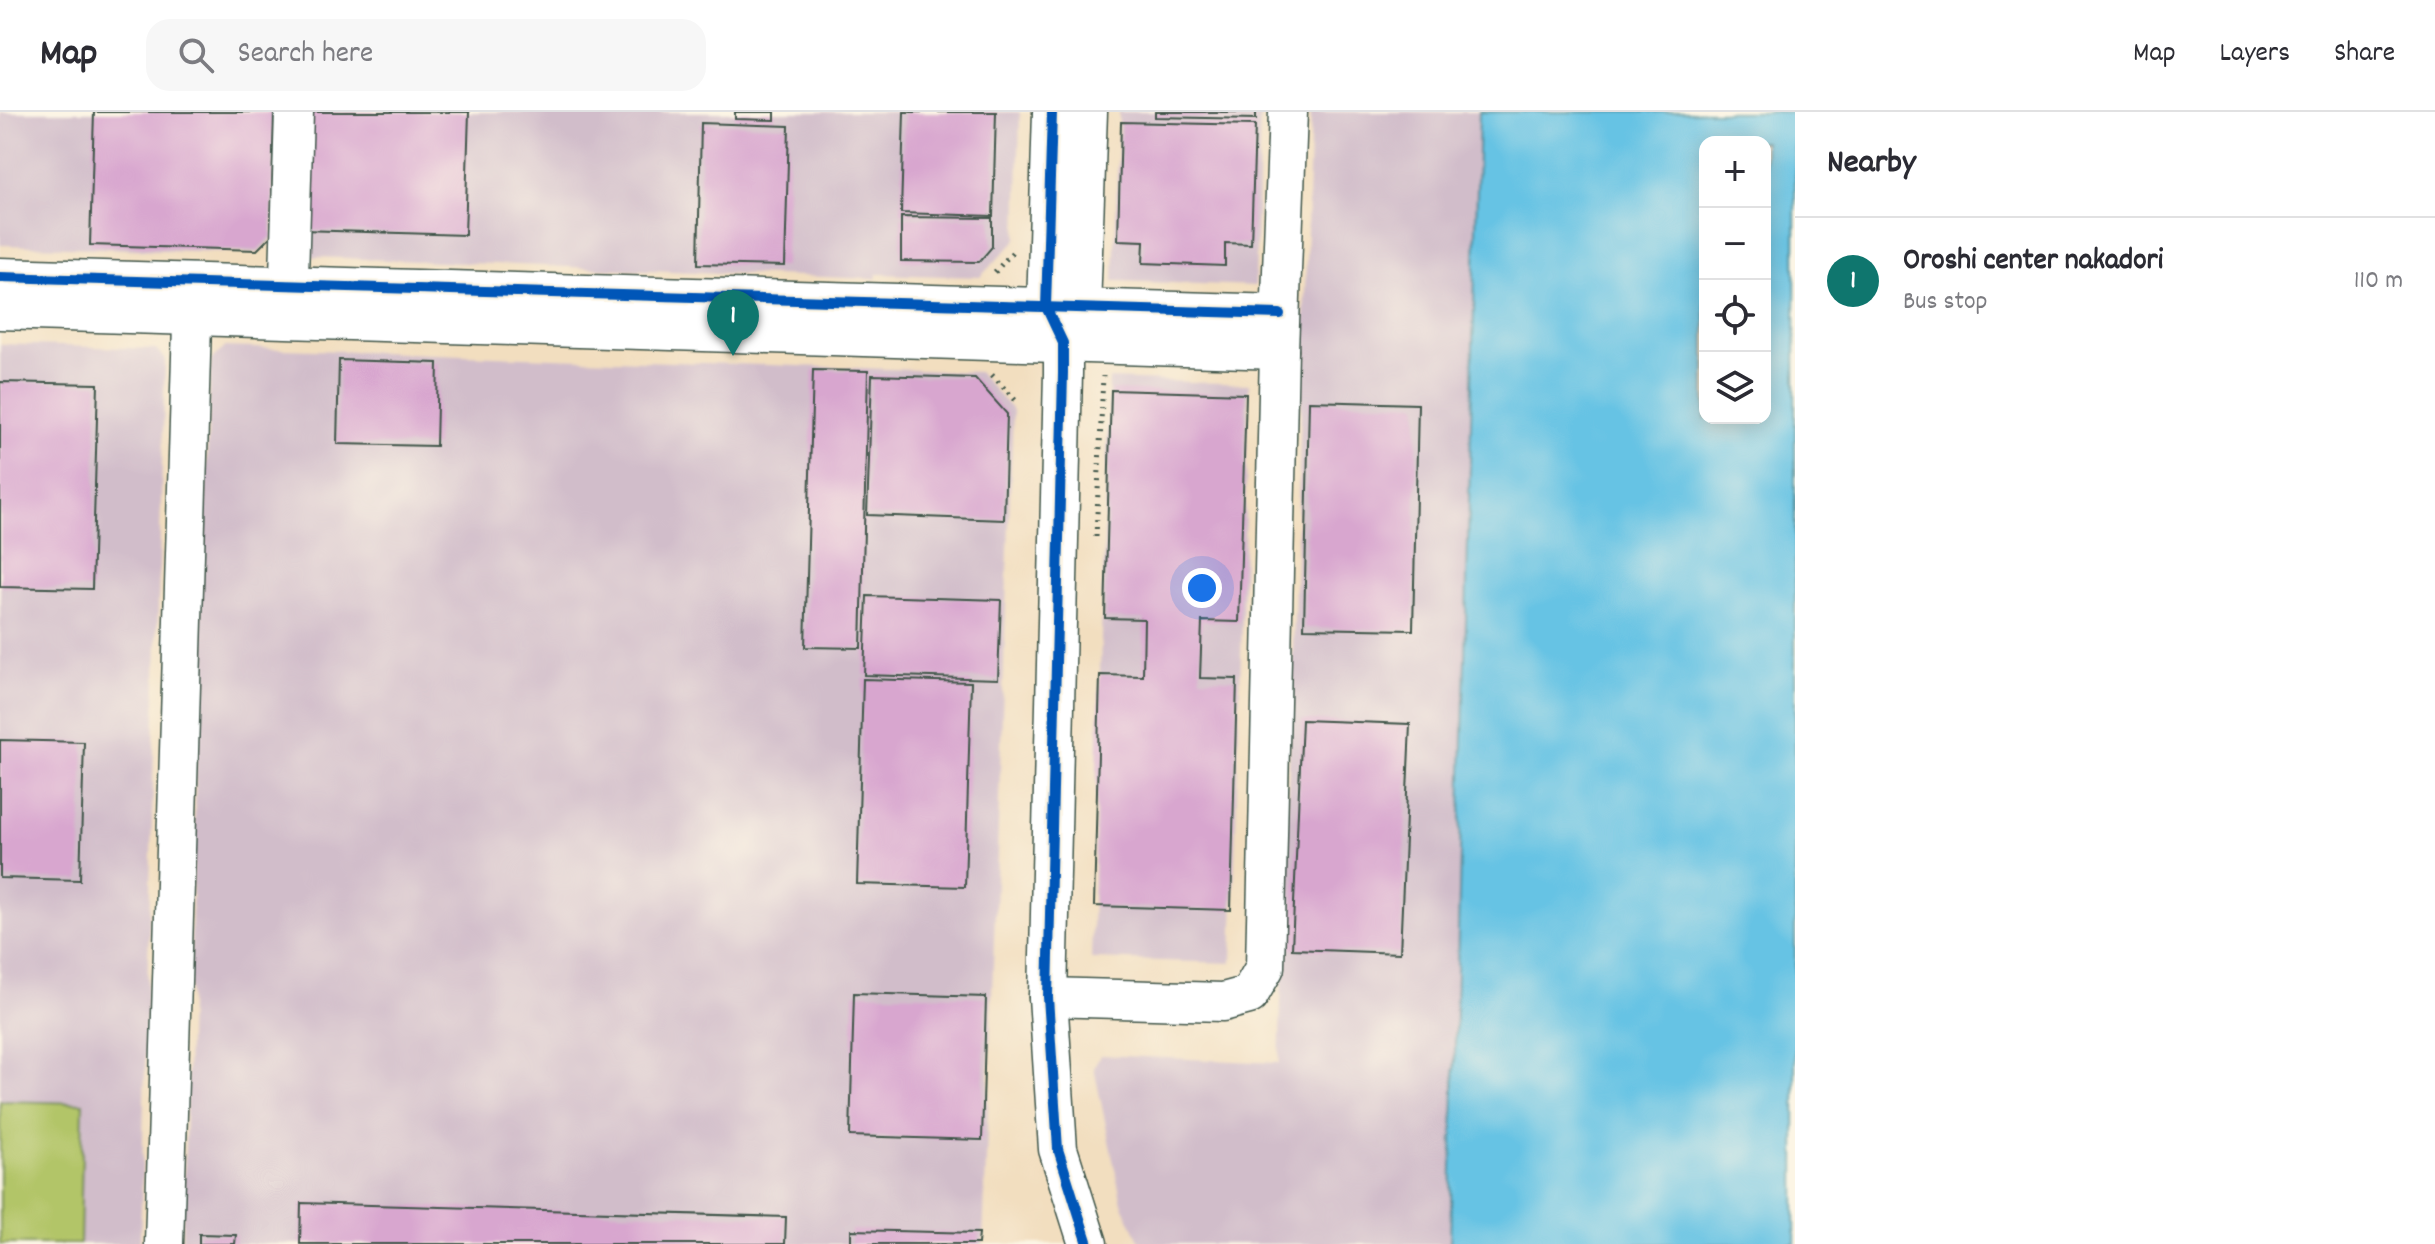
<!DOCTYPE html>
<meta charset="utf-8">
<style>
body{margin:0;font-family:Dekko,sans-serif;background:#f7f7f7;color:#2b2b33}
.controls{position:absolute;right:24px;top:24px;display:grid;overflow:hidden;border-radius:16px;box-shadow:0 4px 20px #0003}
.controls button{width:72px;height:72px;display:grid;place-items:center;padding:0;border:0;border-bottom:2px solid #e1e1e2;background:#fff;color:#2b2b33;font:40px sans-serif}
.you{position:absolute;left:1202px;top:476px;width:28px;height:28px;margin:-20px;border:6px solid #fff;border-radius:50%;background:#1a73e8;box-shadow:0 0 0 12px #1a73e833}
.badge{display:grid;place-items:center;width:52px;height:52px;border-radius:50%;background:#0f766e;color:#fff;font-size:26px;font-weight:700}
.pin{position:absolute;translate:-50% -66px;filter:drop-shadow(0 2px 4px #0008)}
.pin::after{content:'';position:absolute;top:42px;width:28px;height:24px;background:inherit;clip-path:polygon(0 0,100% 0,50% 100%)}
.list{margin:0;padding:0;list-style:none}
h2{display:flex;justify-content:space-between;align-items:center;height:104px;margin:0;padding:0 32px;font-size:34px}
h2 small{font-size:26px;font-weight:400;color:#7c7c81}
.list li{display:grid;grid-template-columns:52px 1fr auto;gap:24px;align-items:center;box-sizing:border-box;height:128px;padding:0 32px;border-top:2px solid #e1e1e2}
.list b{display:block;font-size:30px;white-space:nowrap}
.list p{margin:0;font-size:26px;white-space:nowrap;color:#7c7c81}
.list em{font-size:26px;font-style:normal;color:#7c7c81}
.icon{flex:none;width:44px;height:44px;fill:none;stroke:currentColor;stroke-width:2;stroke-linecap:round;stroke-linejoin:round}
.map{position:relative;flex:none;width:1795px;height:1132px;overflow:hidden}
header{display:flex;align-items:center;gap:48px;box-sizing:border-box;height:112px;padding:0 40px;background:#fff;border-bottom:2px solid #e1e1e2}
header strong{font-size:38px}
nav{display:flex;gap:44px;margin-inline-start:auto;font-size:28px}
.search{width:560px;height:72px;background:#f7f7f7;display:flex;align-items:center;gap:20px;box-sizing:border-box;padding:0 28px;border-radius:24px;color:#7c7c81;font-size:30px}
main{display:flex}
aside{flex:1;background:#fff}
.map>svg:first-child{display:block}
.industrial{fill:#d1bdca}
.green{fill:#b2c568;stroke:#68814e;stroke-width:2}
.water{fill:#66c3e4;stroke:#42808c;stroke-width:2;fill-rule:evenodd}
.building{fill:#d8a6cf}
.lines{fill:none;stroke-linecap:round;stroke-linejoin:round}
.minor-casing{stroke:#3f5549;stroke-width:41}
.path{stroke:#3f5549;stroke-width:5;stroke-dasharray:2 6;stroke-linecap:butt}
.minor{stroke:#fff;stroke-width:38}
.cycleway-casing{stroke:#fcf5e5;stroke-width:15}
.cycleway{stroke:#0057b8;stroke-width:10}
</style>
<header>
<strong>Map</strong>
<div class="search"><svg class="icon" aria-label="search" viewBox="0 0 24 24"><circle cx="10" cy="10" r="6"/><path d="M15 15l6 6"/></svg>Search here</div>
<nav><a>Map</a><a>Layers</a><a>Share</a></nav>
</header>
<main>
<div class="map">
<svg width="1795" height="1132" viewBox="0 0 1795 1132">
<rect width="100%" height="100%" fill="#fcf5e5"/>
<filter id="ink" filterUnits="userSpaceOnUse"><feTurbulence type="fractalNoise" baseFrequency=".0125" numOctaves="2"/><feDisplacementMap in="SourceGraphic" scale="16" xChannelSelector="R" yChannelSelector="G"/><feConvolveMatrix kernelMatrix="1 2 1 2 8 2 1 2 1" color-interpolation-filters="sRGB"/></filter>
<filter id="wash" filterUnits="userSpaceOnUse"><feTurbulence type="fractalNoise" baseFrequency=".006" numOctaves="4" result="noise"/><feDisplacementMap in="SourceGraphic" scale="32" xChannelSelector="R" yChannelSelector="G"/><feGaussianBlur stdDeviation="1.8" result="paint"/><feColorMatrix in="noise" values="0 0 0 0 0 0 0 0 0 0 0 0 0 0 0 0 0 1.4 0 .05"/><feComposite in="paint" operator="in"/></filter>
<g filter="url(#wash)">
<rect width="100%" height="100%" fill="#f2debf"/>
<g class="industrial">
<path d="M0 0H277L273 126 258 141 0 133Z"/>
<path d="M302 0H1020L1017 127 980 165 877 162 876 167 314 145 299 126Z"/>
<path d="M1119 0H1260L1255 174 1114 169Z"/>
<path d="M1311 0H1479L1450 1132H1141L1122 1091 1094 956 1100 943 1279 951Z"/>
<path d="M0 232 156 237 165 247 140 1132H0Z"/>
<path d="M225 235 978 260 1013 299 983 1132H182L200 520 211 249Z"/>
<path d="M1109 267 1249 272 1232 851 1091 847Z"/>
</g>
<path class="green" d="M0 989 83 991 80 1132H0Z"/>
<path class="water" d="M1479 0H1795V1132H1450ZM1705 30H1765V306H1705Z"/>
<g id="blocks">
<g class="building">
<path d="M94 0H274L271 124 257 138 90 133Z"/>
<path d="M306 0H469L465 123 302 118Z"/>
<path d="M735 0H775V8L735 7Z"/>
<path d="M904 0H996L993 104 901 101Z"/>
<path d="M1155 0H1256V7L1155 5Z"/>
<path d="M1121 10 1255 13 1251 132 1225 131V154L1143 151 1144 129 1118 128Z"/>
<path d="M701 11 789 14 785 154 698 152Z"/>
<path d="M901 105 992 106V135L979 150 901 149Z"/>
<path d="M339 248 438 251 436 334 337 332Z"/>
<path d="M813 258 868 259 861 536 805 535Z"/>
<path d="M872 263 975 266 1007 302 1004 408 867 403Z"/>
<path d="M0 270 98 272 92 477 0 475Z"/>
<path d="M1111 278 1246 282 1239 510 1202 509 1200 566 1237 567 1231 798 1094 794 1100 563 1143 564 1144 507 1105 506Z"/>
<path d="M1309 289 1418 292 1413 518 1304 516Z"/>
<path d="M867 484 1001 488 998 567 864 563Z"/>
<path d="M863 567 971 570 965 775 857 772Z"/>
<path d="M1302 608 1410 612 1400 841 1292 837Z"/>
<path d="M0 628 84 630 80 768 0 766Z"/>
<path d="M854 881 986 885 982 1028 850 1024Z"/>
<path d="M301 1091 786 1105 785 1132H300Z"/>
<path d="M851 1118 979 1121 978 1132H851Z"/>
<path d="M199 1122 236 1123 235 1132H199Z"/>
</g>
</g>
</g>
<g filter="url(#ink)">
<use href="#blocks" fill-opacity="0" stroke="#3f5549" stroke-width="2"/>
<g class="lines">
<g class="minor-casing">
<g id="minor">
<path d="M1052 0 1046 195 1063 231V261L1048 885 1058 1037 1088 1132"/>
<path d="M0 165 1280 202"/>
<path d="M288 197 294 0"/>
<path d="M0 198 1279 238"/>
<path d="M1070 218 1081 196 1088 0"/>
<path d="M1048 885 1223 890 1249 883 1265 855 1279 238 1288 0"/>
<path d="M164 1132 193 179"/>
</g>
</g>
<g class="path">
<path d="M995 160 1015 137"/>
<path d="M992 263 1019 292"/>
<path d="M1096 425 1103 264"/>
</g>
<use href="#minor" class="minor"/>
<g class="cycleway-casing">
<g id="cycleway">
<path d="M1052 0 1046 195 1063 231V261L1048 885 1058 1037 1088 1132"/>
<path d="M0 165 1280 202"/>
</g>
</g>
<use href="#cycleway" class="cycleway"/>
</g>
</g>
</svg>
<div class="controls">
<button>+</button>
<button>−</button>
<button><svg class="icon" aria-label="locate" viewBox="0 0 24 24"><circle cx="12" cy="12" r="6"/><path d="M12 2v4M12 18v4M2 12h4M18 12h4"/></svg></button>
<button><svg class="icon" aria-label="layers" viewBox="0 0 24 24"><path d="M12 4l9 5-9 5-9-5zM3 14l9 5 9-5"/></svg></button>
</div>
<div class="you"></div>
<div class="pin badge" style="left:733px;top:244px">1</div>
</div>
<aside>
<h2>Nearby<small></small></h2>
<ul class="list">
<li><span class="badge">1</span><div><b>Oroshi center nakadori</b><p>Bus stop</p></div><em>110 m</em></li>
</ul>
</aside>
</main>
